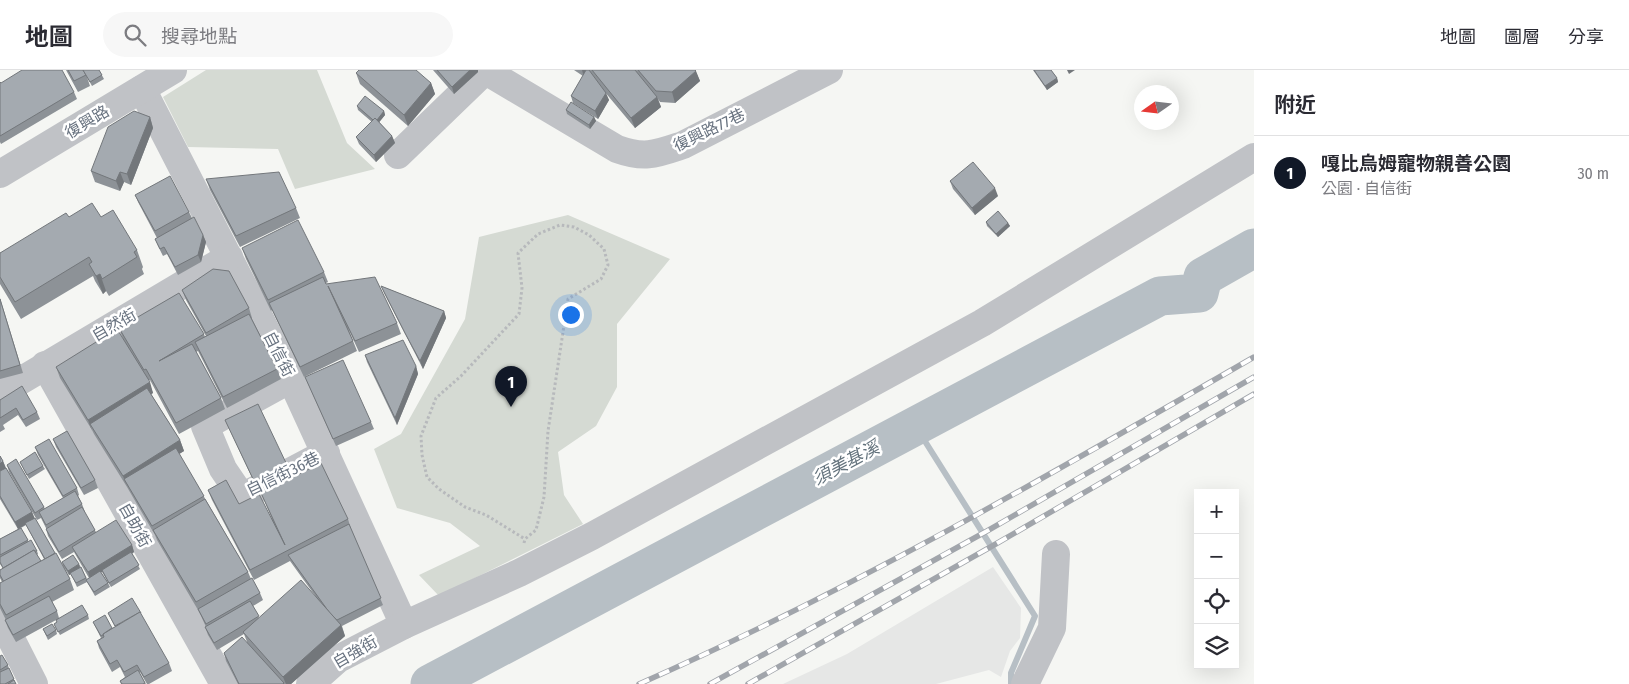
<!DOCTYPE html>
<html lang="zh-TW">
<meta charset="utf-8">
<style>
body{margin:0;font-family:"Fira Sans Condensed","Noto Sans TC",sans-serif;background:#f7f7f7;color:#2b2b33}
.controls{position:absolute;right:15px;bottom:15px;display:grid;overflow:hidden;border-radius:0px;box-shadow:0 5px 20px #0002}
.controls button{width:45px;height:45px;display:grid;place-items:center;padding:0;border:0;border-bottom:1px solid #e1e1e2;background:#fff;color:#2b2b33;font:25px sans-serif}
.compass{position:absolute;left:1134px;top:15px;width:45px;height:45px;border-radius:50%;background:#fff;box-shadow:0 5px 20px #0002;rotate:256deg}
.you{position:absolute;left:570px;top:244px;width:18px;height:18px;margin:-12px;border:4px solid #fff;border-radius:50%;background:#1a73e8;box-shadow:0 0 0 8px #1a73e833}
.badge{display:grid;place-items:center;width:32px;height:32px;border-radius:50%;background:#111827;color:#fff;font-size:16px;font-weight:700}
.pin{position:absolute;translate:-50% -41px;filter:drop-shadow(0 1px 2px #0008)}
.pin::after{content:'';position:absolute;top:26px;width:18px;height:15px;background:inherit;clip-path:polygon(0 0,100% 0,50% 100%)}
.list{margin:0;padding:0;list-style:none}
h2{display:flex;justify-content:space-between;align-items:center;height:65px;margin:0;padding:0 20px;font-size:21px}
h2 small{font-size:16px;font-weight:400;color:#7c7c81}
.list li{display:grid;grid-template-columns:32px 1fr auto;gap:15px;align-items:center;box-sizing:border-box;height:75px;padding:0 20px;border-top:1px solid #e1e1e2}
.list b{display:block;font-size:19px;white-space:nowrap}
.list p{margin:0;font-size:16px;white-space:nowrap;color:#7c7c81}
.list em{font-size:16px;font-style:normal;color:#7c7c81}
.icon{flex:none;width:28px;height:28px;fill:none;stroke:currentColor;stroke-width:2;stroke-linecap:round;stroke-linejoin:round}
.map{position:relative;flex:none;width:1254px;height:614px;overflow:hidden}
header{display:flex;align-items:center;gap:30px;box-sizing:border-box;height:70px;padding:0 25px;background:#fff;border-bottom:1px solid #e1e1e2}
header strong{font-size:24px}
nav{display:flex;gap:28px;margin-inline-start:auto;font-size:18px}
.search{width:350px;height:45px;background:#f7f7f7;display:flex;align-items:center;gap:12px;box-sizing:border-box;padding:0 18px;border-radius:28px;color:#7c7c81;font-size:19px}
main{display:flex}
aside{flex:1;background:#fff}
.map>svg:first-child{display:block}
.built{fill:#e6e7e6}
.green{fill:#d5dad3}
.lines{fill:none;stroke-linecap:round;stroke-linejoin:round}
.stream{stroke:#b7bfc5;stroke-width:6}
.river{stroke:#b7bfc5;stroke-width:39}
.path{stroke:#b7b9bc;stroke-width:3;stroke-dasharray:2.5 2.5;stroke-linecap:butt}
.minor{stroke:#c0c2c6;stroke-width:28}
.rail-casing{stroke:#a1a5ab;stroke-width:5.5}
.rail{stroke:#fff;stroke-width:4;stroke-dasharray:11;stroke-linecap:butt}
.wall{fill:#8d9297;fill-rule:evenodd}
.shaded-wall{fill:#73777b}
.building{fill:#a4aab0;stroke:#73777b}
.labels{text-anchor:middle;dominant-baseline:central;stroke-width:5;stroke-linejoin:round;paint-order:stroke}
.street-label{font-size:16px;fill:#697380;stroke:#fff}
.water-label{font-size:18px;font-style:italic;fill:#64737d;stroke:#fff}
</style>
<header>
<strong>地圖</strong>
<div class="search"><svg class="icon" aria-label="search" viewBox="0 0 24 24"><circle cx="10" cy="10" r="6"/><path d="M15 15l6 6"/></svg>搜尋地點</div>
<nav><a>地圖</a><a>圖層</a><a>分享</a></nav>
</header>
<main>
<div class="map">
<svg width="1254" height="614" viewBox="0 0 1254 614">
<rect width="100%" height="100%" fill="#f5f6f3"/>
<path class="built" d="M993 497 1021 538 1020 568 1010 581 1001 607 989 600 936 614H783L847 584Z"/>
<g class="green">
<path d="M206 0H317L347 73 375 99 295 119 278 79 188 77 163 27Z"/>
<path d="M568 145 670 189 617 254V317L596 356 558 382 564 425 583 454 439 526 419 505 480 476 450 453 397 438 374 379 401 364 465 249 479 167Z"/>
</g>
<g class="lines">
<path class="stream" d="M916 357 1035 546 1011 603V614"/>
<path class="river" d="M430 614 1160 226 1199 223 1203 207 1254 178"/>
<path class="path" d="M524 473 525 469 536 460 544 427 548 361 568 229 601 209 608 195 604 179 589 165 574 157 560 155 538 164 518 183 522 218 519 244 461 306 436 328 421 366 422 385 427 407 439 419 465 437 486 445 525 469"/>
<g class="minor">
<path d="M484 0 617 79C645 89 656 84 683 75L829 0"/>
<path d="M142 19 291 309 404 555"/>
<path d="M398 85 485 1"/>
<path d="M0 104 173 0"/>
<path d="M45 295 224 614"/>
<path d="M291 309 205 356 223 399 242 427 326 383"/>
<path d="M0 323 229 187"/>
<path d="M0 547 34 614"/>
<path d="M310 614 338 589 404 555 519 503 592 466 982 253 1254 87"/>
<path d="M1025 614 1052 558 1056 484"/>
</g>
<g class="rail-casing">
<g id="rail">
<path d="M639 614C852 520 1053 403 1254 287"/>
<path d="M710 614 987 461 1254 307"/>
<path d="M748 614 994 475 1254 324"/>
</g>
</g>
<use href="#rail" class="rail"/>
</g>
<g class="wall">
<path d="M66 0H99L104 9 92 16 87 7 90 16 78 22Z"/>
<path d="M433 0H478V2L454 24Z"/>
<path d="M574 0H695L700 11 675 33 660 32 658 29 661 37 635 58 604 21 609 30 598 49 573 33 571 26 583 6Z"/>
<path d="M1033 0H1051L1057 8 1058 12 1047 20Z"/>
<path d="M356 3 431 13 435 24 408 56 360 14Z"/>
<path d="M0 12 1 13 74 22 77 29 1 74 0 72Z"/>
<path d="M357 36 384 41 385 45 379 52 392 66 395 73 376 92 359 74 356 67 372 52 358 40Z"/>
<path d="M566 40 594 47 596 51 590 59 567 44Z"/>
<path d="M150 47 153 58 131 115 124 112 120 121 95 112 91 101Z"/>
<path d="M206 109 296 138 300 148 240 177 210 120Z"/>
<path d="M950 111 998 126 975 145 953 119Z"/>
<path d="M135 125 189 142 192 148 203 165 206 172 201 192 178 205 167 184 163 186 158 176 155 169 157 168 138 132Z"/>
<path d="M69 147H101L137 180 143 197 142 199 144 204 109 226 106 221 103 224 95 211 93 206 21 249 0 214V183Z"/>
<path d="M986 152 1008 153 1010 156 998 167 987 156Z"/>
<path d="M242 178 324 202 328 212 326 213V214L397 253 401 264 359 282 348 258 357 281 304 307 272 240 271 241 246 189Z"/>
<path d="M381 216 444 241 446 248 423 299 384 223Z"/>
<path d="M182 220 249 238 252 248V249L277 299 281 309 227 338 198 281 196 282 221 328 225 339 179 364 150 310H148L153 323 151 324 180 370 184 381 179 384 248 502 251 509 260 523 263 530 253 536 259 548 316 527 290 491 254 510 212 430 208 420 272 449 261 423 348 449 351 459 383 535 342 556 345 566 291 614H238L226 591 224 583 247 572 244 564 217 580 208 565 205 557H206L201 546 198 540 157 470 155 465 127 417 94 364 92 360 60 308 56 297 123 269 119 258 204 264 205 267 206 266 186 230Z"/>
<path d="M0 228 23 303 0 309Z"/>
<path d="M365 285 416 296 418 304 397 355 367 292Z"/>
<path d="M305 307 371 352 374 359 336 376Z"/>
<path d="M0 330 37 342 40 349 26 357 18 345 3 355 5 359 0 362Z"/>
<path d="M225 350 287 395 289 399 255 414Z"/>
<path d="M53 369 95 410 98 418 84 425 56 377Z"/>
<path d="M35 377 77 418 79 425 78 426 82 434 85 442H84L96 462 132 475 134 482 132 484 140 499 111 517 102 502H101L108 513 110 517 95 526 87 512 77 517 71 504 69 505 63 496 62 492 79 494 87 509 89 508 74 482 62 489 48 466 46 459V458L41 448 37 450 9 402 7 395 44 437 45 439 63 428 38 385Z"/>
<path d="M0 386 3 391 6 398 32 442 34 448 70 509 74 520 52 532 57 541 59 548 88 545 89 549 60 565 54 554 57 552 56 550 16 572 8 558 5 550H6L0 538V513L2 512 0 508V500L3 498 0 494V469L18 459 0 429ZM26 455 44 489 41 491 37 485 38 484 37 481 28 471 21 458Z"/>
<path d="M20 392 43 396 45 399 29 409Z"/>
<path d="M108 543 169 593 172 601 149 614H147L140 602H139L146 614H121L120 611 125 607 120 597 112 602 99 578 97 571 101 568 93 552 112 558 115 557Z"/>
<path d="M43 559 56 560 57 564 48 570Z"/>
<path d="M0 586 8 595 9 599 16 614H0Z"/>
</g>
<g class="shaded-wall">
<path d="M470 0H478V2L454 24 452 17Z"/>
<path d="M582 0H589L584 7Z"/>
<path d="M1067 0H1075L1069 4Z"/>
<path d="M696 1 700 11 675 33 672 22Z"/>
<path d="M1057 8 1058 12 1047 20 1045 16Z"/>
<path d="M431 13 435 24 408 56 404 45Z"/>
<path d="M606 23 609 30 598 49 595 41Z"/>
<path d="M657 27 661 37 635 58 631 48Z"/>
<path d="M384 41 385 45 377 55 375 52Z"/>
<path d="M150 47 153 58 131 115 127 104Z"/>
<path d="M594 47 596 51 590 59 589 55Z"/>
<path d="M392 66 395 73 376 92 374 85Z"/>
<path d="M120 102 124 112 120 121 116 111Z"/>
<path d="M995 118 998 126 975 145 972 138Z"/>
<path d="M1008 153 1010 156 998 167 996 164Z"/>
<path d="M203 165 206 172 201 192 198 185Z"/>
<path d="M100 204 106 221 103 224 96 206Z"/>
<path d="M444 241 446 248 423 299 420 291Z"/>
<path d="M416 296 418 304 397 355 395 348Z"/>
<path d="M150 312 153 323 94 360 90 354 92 361 88 350Z"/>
<path d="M180 370 184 381 128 416 124 409 127 417 123 406Z"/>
<path d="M3 391 6 399 0 403V394Z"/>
<path d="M32 442 35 449 18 459 15 452Z"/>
<path d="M132 475 134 482 90 509 88 502Z"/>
<path d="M79 494 80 498 69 505 68 501Z"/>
<path d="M341 555 345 566 291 614H286L283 607Z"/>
</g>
<g class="building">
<path d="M22 0H62L74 22 0 66V12L1 13Z"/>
<path d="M68 0H83L86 5 74 11Z"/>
<path d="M83 0H99L102 5 90 12Z"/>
<path d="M359 0H416L431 13 404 45 356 3Z"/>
<path d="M437 0H470L452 17Z"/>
<path d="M586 0H589L606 23 595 41 571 26Z"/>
<path d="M592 0H635L657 27 631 48Z"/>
<path d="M638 0H695L696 1 672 22 656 21Z"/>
<path d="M1034 0H1051L1057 8 1045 16Z"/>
<path d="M365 26 384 41 377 50 375 48 373 50 357 36Z"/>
<path d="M571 32 594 47 589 55 566 40Z"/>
<path d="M134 41 150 47 127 104 120 102 116 111 91 101 108 57Z"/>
<path d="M375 48 392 66 374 85 356 67Z"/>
<path d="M973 92 995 118 972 138 950 111Z"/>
<path d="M279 102 296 138 236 166 206 109Z"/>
<path d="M170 106 189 142 155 161 135 125Z"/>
<path d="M92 133 101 147 113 140 137 180 134 182 137 187 102 209 100 204 96 206 89 194 92 192 89 187 15 232 0 207V183L66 143 69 147Z"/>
<path d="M998 141 1008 153 996 164 986 152Z"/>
<path d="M194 147 203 165 198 185 175 197 164 177 160 179 155 169Z"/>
<path d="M298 150 324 202 268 230 242 178Z"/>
<path d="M213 199 229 201 249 238 206 263 182 220Z"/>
<path d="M323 207 326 214 375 207 397 253 355 271 328 216 353 271 300 297 269 233Z"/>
<path d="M381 216 444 241 420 291 405 263Z"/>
<path d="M179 223 204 264 159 291 192 274 221 328 176 353 146 299 144 300 119 258Z"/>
<path d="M0 229 20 295 0 301Z"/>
<path d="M249 244 277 299 223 327 195 272Z"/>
<path d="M117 259 150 312 88 350 56 297Z"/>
<path d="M403 270 416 296 395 348 365 285Z"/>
<path d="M343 290 371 352 333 369 305 307Z"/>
<path d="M22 316 37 342 23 350 16 338 0 348V330Z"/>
<path d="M147 318 180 370 123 406 90 354Z"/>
<path d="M258 334 287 395 254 411 225 350Z"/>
<path d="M67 361 95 410 81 418 53 369Z"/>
<path d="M49 369 77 418 63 426 35 377Z"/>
<path d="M176 378 204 426 152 456 124 409Z"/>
<path d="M35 382 43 396 27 405 20 392Z"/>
<path d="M0 386 3 391 0 394Z"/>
<path d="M16 389 44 437 35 443 7 395Z"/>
<path d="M321 393 348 449 250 500 208 420 226 410 239 434 259 424 285 475 261 423Z"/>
<path d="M6 398 32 442 15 452 0 426V401Z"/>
<path d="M75 421 82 434 46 455 39 442Z"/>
<path d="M205 429 248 502 196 532 153 460Z"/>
<path d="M82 437 95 460 59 482 46 459Z"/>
<path d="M35 448 55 483 45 489 25 453Z"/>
<path d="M116 450 132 475 88 502 72 477Z"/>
<path d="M349 454 381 528 337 550 329 542 288 485Z"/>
<path d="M21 458 28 470 0 485V469Z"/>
<path d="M31 470 37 481H35L34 480 3 498 0 492V487Z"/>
<path d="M34 480 41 491 4 512 0 505V500Z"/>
<path d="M131 482 139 495 109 513 102 500Z"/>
<path d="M56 483 70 509 6 545 0 534V513Z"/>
<path d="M73 485 79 494 68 501 62 492Z"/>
<path d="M81 497 86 508 76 513 70 503Z"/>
<path d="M100 501 108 513 94 522 86 510Z"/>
<path d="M252 508 260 523 206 554 198 539Z"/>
<path d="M301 510 341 555 283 607 243 562Z"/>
<path d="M49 526 57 541 13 565 5 550Z"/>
<path d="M132 528 141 543 140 542 115 556 108 543Z"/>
<path d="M250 531 259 546 214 573 205 557Z"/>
<path d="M82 535 88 545 58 562 54 554 57 552 56 550Z"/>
<path d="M140 542 169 593 144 607 137 595 124 602 117 590 110 594 97 571 104 567 103 564Z"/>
<path d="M105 545 112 558 103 564V565L101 566 93 552Z"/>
<path d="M52 554 56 560 47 566 43 559Z"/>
<path d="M242 567 284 613 283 614H239L224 583Z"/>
<path d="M2 585 8 595 0 600V586Z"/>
<path d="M9 598 14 609 5 614H0V602Z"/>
<path d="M138 600 145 613 143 614H122L120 611Z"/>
<path d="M14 610 16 614H8Z"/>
</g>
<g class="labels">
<g class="street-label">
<text transform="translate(87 52) rotate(-31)">復興路</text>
<text transform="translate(709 60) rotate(-26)">復興路77巷</text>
<text transform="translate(114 255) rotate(-30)">自然街</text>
<text transform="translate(279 284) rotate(63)">自信街</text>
<text transform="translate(283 404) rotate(-26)">自信街36巷</text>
<text transform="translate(135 455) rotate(61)">自助街</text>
<text transform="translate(355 582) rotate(-30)">自強街</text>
</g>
<g class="water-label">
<text transform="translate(846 393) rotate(-28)">須美基溪</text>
</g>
</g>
</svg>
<div class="controls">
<button>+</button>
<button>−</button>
<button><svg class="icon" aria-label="locate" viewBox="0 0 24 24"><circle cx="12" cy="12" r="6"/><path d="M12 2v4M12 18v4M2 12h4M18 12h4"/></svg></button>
<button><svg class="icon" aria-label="layers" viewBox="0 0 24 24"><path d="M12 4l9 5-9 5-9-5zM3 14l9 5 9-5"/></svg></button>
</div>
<svg class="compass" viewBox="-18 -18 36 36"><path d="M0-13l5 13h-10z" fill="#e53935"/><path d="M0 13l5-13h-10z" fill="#7c7c81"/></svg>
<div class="you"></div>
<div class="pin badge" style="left:511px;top:337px">1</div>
</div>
<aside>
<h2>附近<small></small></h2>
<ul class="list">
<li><span class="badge">1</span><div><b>嘎比烏姆寵物親善公園</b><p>公園 · 自信街</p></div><em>30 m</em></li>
</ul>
</aside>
</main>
